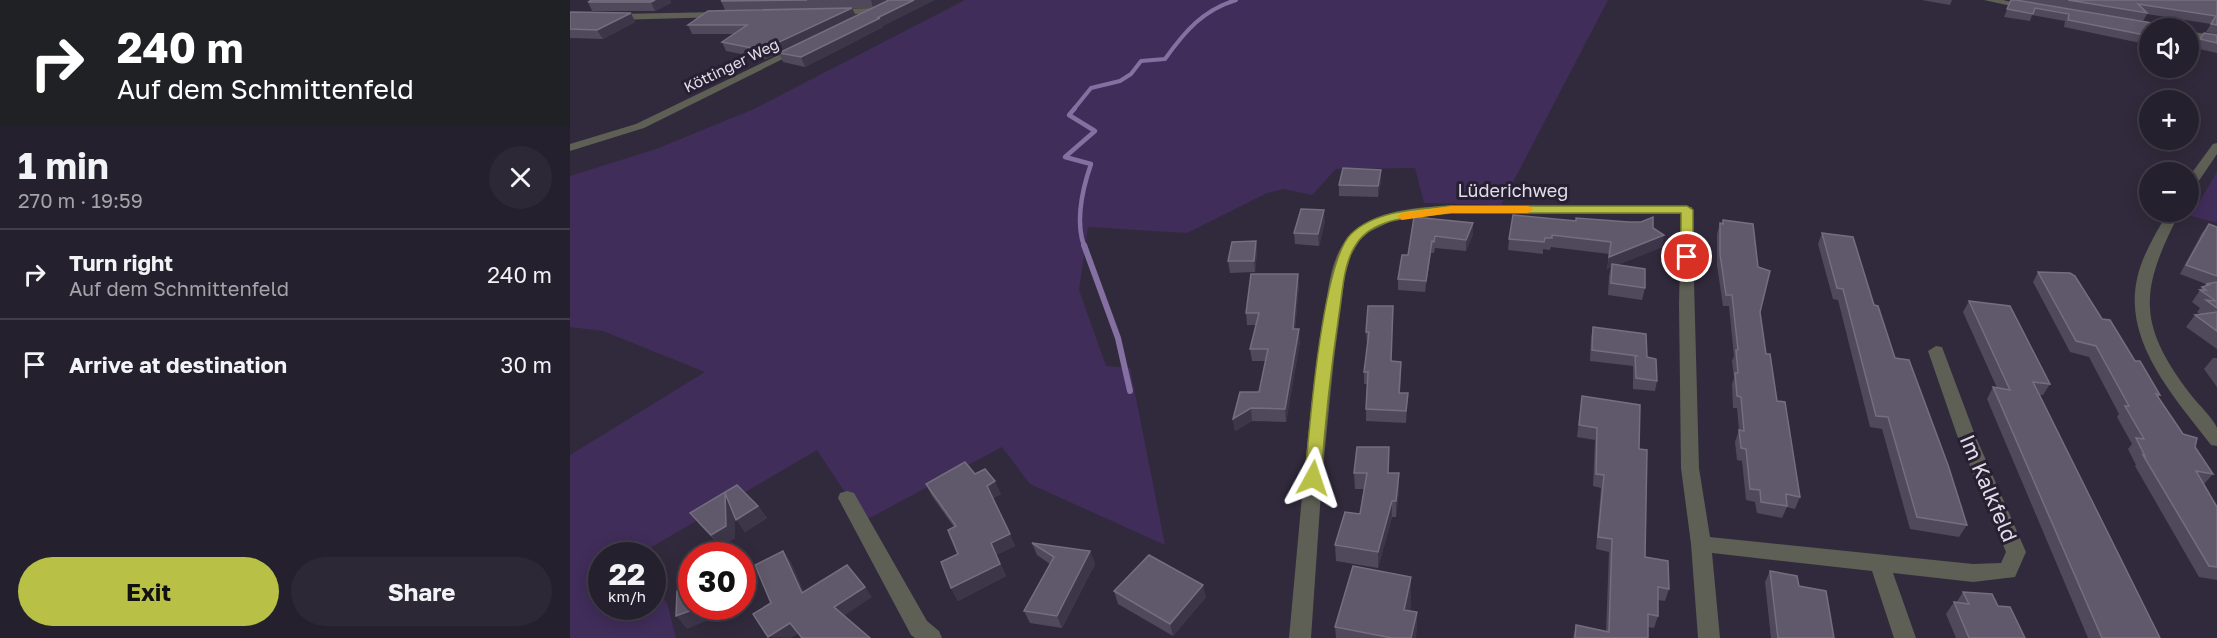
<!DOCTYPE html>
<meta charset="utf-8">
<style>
:root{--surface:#25202d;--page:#2d2835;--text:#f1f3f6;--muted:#a3a3aa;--line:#423e49;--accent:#b9c046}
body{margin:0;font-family:"Golos Text",sans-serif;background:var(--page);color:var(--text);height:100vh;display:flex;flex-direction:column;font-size:22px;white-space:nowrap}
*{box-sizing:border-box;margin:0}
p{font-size:20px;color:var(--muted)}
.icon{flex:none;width:33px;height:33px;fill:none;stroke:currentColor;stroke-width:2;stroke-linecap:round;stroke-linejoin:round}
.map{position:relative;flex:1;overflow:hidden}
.details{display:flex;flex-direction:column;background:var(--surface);width:570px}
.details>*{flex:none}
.top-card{background:#202124;color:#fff;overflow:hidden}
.controls{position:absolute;left:1569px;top:18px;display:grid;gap:12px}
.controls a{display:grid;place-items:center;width:60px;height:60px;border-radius:50%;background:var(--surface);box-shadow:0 3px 15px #0003,0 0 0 2px var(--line);font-size:30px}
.speed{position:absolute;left:18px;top:542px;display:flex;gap:12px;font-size:30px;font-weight:700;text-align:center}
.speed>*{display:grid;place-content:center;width:78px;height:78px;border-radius:50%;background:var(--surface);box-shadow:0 3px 15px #0003,0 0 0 2px var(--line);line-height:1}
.speed small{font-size:15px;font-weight:400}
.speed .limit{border:9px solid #d22;background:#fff;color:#111}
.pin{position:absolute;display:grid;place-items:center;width:51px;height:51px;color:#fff;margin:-26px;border:3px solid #fff;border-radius:50%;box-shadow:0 2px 6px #0007}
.me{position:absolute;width:66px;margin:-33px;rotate:5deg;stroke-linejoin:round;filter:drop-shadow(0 0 4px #0008)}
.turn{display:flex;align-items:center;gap:21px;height:126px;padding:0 18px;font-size:27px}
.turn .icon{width:78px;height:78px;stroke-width:2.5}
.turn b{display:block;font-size:42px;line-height:51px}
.round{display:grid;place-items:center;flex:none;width:63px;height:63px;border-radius:32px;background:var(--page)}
.head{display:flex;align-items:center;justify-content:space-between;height:102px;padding:0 18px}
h1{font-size:36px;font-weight:700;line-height:45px}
.primary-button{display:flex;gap:12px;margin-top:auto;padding:12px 18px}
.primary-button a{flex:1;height:69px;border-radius:36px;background:var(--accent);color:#111;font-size:24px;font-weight:700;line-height:69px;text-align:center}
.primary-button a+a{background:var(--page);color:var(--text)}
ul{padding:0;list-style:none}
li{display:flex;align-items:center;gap:18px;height:90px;padding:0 18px;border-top:2px solid var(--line)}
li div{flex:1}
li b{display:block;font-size:22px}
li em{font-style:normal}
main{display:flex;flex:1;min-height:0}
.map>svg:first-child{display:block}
.green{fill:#402d5a}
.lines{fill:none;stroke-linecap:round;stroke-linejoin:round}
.stream-far2{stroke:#8570a2;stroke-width:4}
.stream-far1{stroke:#8570a2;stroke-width:4.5}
.stream{stroke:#8570a2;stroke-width:6}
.street{fill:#5e5f55;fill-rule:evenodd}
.wall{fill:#50495c;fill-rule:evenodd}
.shaded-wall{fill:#3d3649}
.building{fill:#60596b;stroke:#746e7f;stroke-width:1.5}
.route{fill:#b9c046;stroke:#787d2e;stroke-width:1.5}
.slow{fill:#f59e0b}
.labels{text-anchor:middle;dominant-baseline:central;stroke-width:6;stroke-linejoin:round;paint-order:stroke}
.far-street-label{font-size:15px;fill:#e1dde9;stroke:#272032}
.street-label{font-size:18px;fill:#e1dde9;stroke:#272032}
.near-street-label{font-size:21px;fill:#e1dde9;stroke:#272032}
</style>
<main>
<section class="details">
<div class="top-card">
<div class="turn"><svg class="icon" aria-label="right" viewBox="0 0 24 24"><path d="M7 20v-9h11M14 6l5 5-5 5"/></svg><div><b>240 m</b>Auf dem Schmittenfeld</div></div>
</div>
<div class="head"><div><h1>1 min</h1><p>270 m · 19:59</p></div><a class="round"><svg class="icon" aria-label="close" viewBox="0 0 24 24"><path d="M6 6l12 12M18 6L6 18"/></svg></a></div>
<ul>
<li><svg class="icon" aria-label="right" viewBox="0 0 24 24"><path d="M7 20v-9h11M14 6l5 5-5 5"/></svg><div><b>Turn right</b><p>Auf dem Schmittenfeld</p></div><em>240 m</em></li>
<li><svg class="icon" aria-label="arrive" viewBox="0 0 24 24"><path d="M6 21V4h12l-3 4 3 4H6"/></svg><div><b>Arrive at destination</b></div><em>30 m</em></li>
</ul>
<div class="primary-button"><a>Exit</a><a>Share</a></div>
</section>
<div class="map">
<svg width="1647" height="638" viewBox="0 0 1647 638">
<rect width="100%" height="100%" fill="#312a3c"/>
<g class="green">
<path d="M395 0H1038L931 205 854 203 845 168 766 169 742 195 714 189 697 193 617 233 518 227 509 290 536 366 560 368 595 545 460 484 432 447 294 521 247 450 68 555H32V606H82L83 585 97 603 106 638H0V455L135 372 33 331 0 327V176L86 149 184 109Z"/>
<path d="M1647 172V223L1621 216Z"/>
</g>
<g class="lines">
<path class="stream-far2" d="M504 109 521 88 550 81 561 74 571 61 595 59C615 31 633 10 666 0"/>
<path class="stream-far1" d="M505 108 499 115 525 131 495 157 521 164C512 190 505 220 514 246"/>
<path class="stream" d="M514 245 548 338 560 391"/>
<g class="street">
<path d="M1414 0H1433L1463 7 1459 10Z"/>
<path d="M306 8 309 9V13L264 15 260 12 264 9Z"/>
<path d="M150 12 153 13V17L45 20 41 17 45 14Z"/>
<path d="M1618 31 1647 36V42L1618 37Z"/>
<path d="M225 47 233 49 74 128 0 151V144L66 124Z"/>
<path d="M1647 143V154L1622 191 1618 192V178L1643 144Z"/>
<path d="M881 205 1122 207 1129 468 1140 537 1403 564 1431 563 1436 552 1387 435 1358 351 1366 346 1372 347 1405 435 1456 552 1445 577 1403 582 1323 573 1346 638H1324L1302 571 1142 553 1150 638H1128L1121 544 1111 468 1109 304 1111 214 881 213 822 221 799 232 790 240 781 255 775 276 764 359 752 478 741 638H719C729 534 736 430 753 326 758 296 758 260 779 236 803 209 848 208 881 205Z"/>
<path d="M1598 212H1610C1570 290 1566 323 1621 395 1627 403 1644 419 1647 428 1647 433 1647 441 1647 446L1641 445C1605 398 1553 342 1567 279 1572 255 1586 233 1598 212Z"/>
<path d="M277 491 284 493 357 621 369 631 372 638H345L341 635 268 498 270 493Z"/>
</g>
</g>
<g class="wall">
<path d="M22 0H100L101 3 85 11H22L18 2Z"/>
<path d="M153 0H319L313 26V27L235 67 213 62 209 53 196 59 156 51 152 42 164 34H122L118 25 231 9 155 10 151 1ZM282 8H303L285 16Z"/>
<path d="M1352 0H1382L1380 5Z"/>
<path d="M1441 0 1580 28V45L1494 27 1495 21 1462 15 1460 21 1434 17Z"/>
<path d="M1447 0H1647V34L1636 32 1641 24 1577 14 1573 21Z"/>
<path d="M0 12 61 13 65 22 33 39 0 38Z"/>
<path d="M1647 35V53L1625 48 1630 39Z"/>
<path d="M811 170V181L808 197 769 196V185Z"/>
<path d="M844 217 903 234 896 251 865 248 864 253H861L855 292 828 290V279L838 255Z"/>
<path d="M1153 220 1190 312 1196 354 1207 401 1230 497 1225 509 1217 507 1212 518 1187 513 1185 502 1176 500 1172 461 1167 460 1165 442 1169 430 1167 408H1163L1162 384 1164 378 1162 361 1164 356 1159 306H1153L1147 265V234L1150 223 1152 224Z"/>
<path d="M755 221 749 246 725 244 724 233Z"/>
<path d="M1639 224 1647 227V349L1616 327 1625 315 1630 314 1627 312 1630 308 1622 302 1632 287 1635 286 1636 284 1610 274 1632 233Z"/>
<path d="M1083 228 1092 247 1047 265 1075 288 1072 300 1038 295 1039 276 1041 267 1037 269 1039 254 981 247 980 250 973 249V254L938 250 939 239Z"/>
<path d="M1252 233 1304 305 1325 358 1397 525 1389 537 1340 529 1312 429 1300 427 1268 300 1263 299 1248 244Z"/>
<path d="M686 241 687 253 685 272 660 273 658 261Z"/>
<path d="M1468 272 1532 319 1565 361 1590 395 1588 397 1613 434 1625 447 1643 474 1634 484 1647 507V580L1629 577 1565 466 1566 465 1558 449 1562 444 1547 417 1549 414 1519 357 1500 352 1463 282Z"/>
<path d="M729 285 725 329 730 341 716 422 682 421 665 431 663 419 689 392 696 361H682L680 349 686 325H677L676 313Z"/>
<path d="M1399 301 1480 384 1473 395H1469L1590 638H1518L1417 399 1423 387 1427 388 1393 312Z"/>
<path d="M798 306 821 361 831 374 830 393H838L836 423 796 421V409L797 384H794V372L798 344H797L796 332Z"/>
<path d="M1023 327 1077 357 1087 381 1085 391 1063 389V366L1020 361 1021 337Z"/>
<path d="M1643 358H1647V387L1634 369Z"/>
<path d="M1012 396 1069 449 1075 557 1099 589 1095 601 1088 600V616L1084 628 1078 627V638H1003L1006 625 1036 632 1039 552 1026 549 1031 488 1023 486 1025 440 1007 437Z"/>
<path d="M784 473H829V489L826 517H822L808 568 766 561 765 545 790 514 794 489H785Z"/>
<path d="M405 474 431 494 423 498 445 546 426 555 436 576 388 601 381 588 388 554 384 527 362 496 356 484Z"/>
<path d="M188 506 197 518 175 532 164 515 165 538 151 547 130 525 120 513Z"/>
<path d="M462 543 520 551 525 564 492 628 460 623 454 611 480 564 467 555Z"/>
<path d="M1200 571 1229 586 1264 638H1201L1195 582Z"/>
<path d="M841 577 840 611 847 612 846 638H766L765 627Z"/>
<path d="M544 591 636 597 603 636 548 604Z"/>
<path d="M1393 592 1428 606 1455 638H1386L1376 614 1384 602 1386 603Z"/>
</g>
<g class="shaded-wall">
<path d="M85 0H100L101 3 85 11 81 2Z"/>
<path d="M301 0H319L303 8Z"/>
<path d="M344 0H365L313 26V27L235 67 231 57 307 18Z"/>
<path d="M282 8 286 16 196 59 192 50Z"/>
<path d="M61 13 65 22 33 39 27 30Z"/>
<path d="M811 170V181L808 197V186Z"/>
<path d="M754 210 755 221 749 246 748 234Z"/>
<path d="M903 223V234L896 251V240Z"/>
<path d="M1094 235 1092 247 1037 269 1039 257Z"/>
<path d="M686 241 687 253 685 272 684 261Z"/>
<path d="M862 241 861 253 855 292 856 281Z"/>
<path d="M728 274 729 285 724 341 723 329Z"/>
<path d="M729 329 730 341 716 422 715 409Z"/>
<path d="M681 408 682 421 665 431 663 419Z"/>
<path d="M829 473V489L826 517V501Z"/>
<path d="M425 481 431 494 422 498 417 486Z"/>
<path d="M155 493 164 505 165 538 151 547 141 535Z"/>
<path d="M822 501V517L808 568V552Z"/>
<path d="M188 506 197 518 175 532 166 520Z"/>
<path d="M440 534 445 546 426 555 421 543Z"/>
<path d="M213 551 221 562 239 604 232 593Z"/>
<path d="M520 551 525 564 492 628 487 616Z"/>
<path d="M430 564 436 576 388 601 381 588Z"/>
<path d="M841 577V607L834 638V610Z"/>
<path d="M633 585 636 597 603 636 600 624Z"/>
<path d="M295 587 302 597 271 618 264 607Z"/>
<path d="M133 606H168V608L117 629 106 616Z"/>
<path d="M847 612 846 638H841Z"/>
<path d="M220 623 228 634 221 638 198 637Z"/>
</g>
<g class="building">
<path d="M22 0H85L81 2H18Z"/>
<path d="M153 0H237L151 1Z"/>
<path d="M319 0H344L307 18H310L231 57 209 53Z"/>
<path d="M1441 0H1446L1588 24 1592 28H1580V36L1498 20 1499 14 1465 8 1463 14 1437 9Z"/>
<path d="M1498 0H1647V25L1641 24 1646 16 1568 4 1577 13Z"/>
<path d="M282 8 192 50 152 42 177 25H118L138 11Z"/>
<path d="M0 12 61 13 27 30 0 29Z"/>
<path d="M1634 33 1647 35V43L1630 39Z"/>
<path d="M773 168 811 170 808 186 769 185Z"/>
<path d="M731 209 754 210 748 234 724 233Z"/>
<path d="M943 215 1006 221V218L1059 222H1071L1083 217V228L1094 235 1039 257 1041 242 982 235V238H975L974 242 939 239Z"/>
<path d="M844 217 903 223 896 240 865 236 864 242 862 241 856 281 828 279 832 255H838Z"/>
<path d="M1153 220 1183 224 1188 267 1200 271 1190 312 1196 354H1200L1207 401 1215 402 1230 497 1216 494 1217 506 1191 502 1190 490 1180 489 1176 449 1171 448 1169 430 1174 431 1171 397 1167 396 1165 373H1168L1166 350H1168L1162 295H1156L1150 254V223L1153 224Z"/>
<path d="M1639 224 1647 227V276L1616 265Z"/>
<path d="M1252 233 1283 237 1304 305 1308 306 1325 358 1339 360 1378 465 1397 525 1347 517 1318 417 1306 416 1273 289 1267 288Z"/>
<path d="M686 241 684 261H658L662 242Z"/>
<path d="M1042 264 1075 269V288L1041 283Z"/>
<path d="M1468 272 1500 273 1505 276 1532 319 1540 320 1565 361H1570L1590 395 1586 394 1613 434 1627 438 1625 447 1643 474 1626 471 1647 507V567L1639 566 1573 455 1575 456 1566 438 1574 439 1555 406H1559L1526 346 1506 341Z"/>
<path d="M681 274H728L723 329H729L715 409 681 408 663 419 670 392H689L698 349H680L689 313H676Z"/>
<path d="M1647 282V308L1636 300 1646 301 1630 290H1636L1632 287 1639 285 1636 284Z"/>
<path d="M1399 301 1440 306 1480 384 1463 382 1590 638H1532L1423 387 1440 390Z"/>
<path d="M798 306H823L821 361 831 362 829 393H838L836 411 796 409 798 372H794L799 332H796Z"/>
<path d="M1647 312V331L1625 315Z"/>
<path d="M1023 327 1076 334 1077 357 1086 359 1087 381 1066 378 1065 356H1068L1022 350Z"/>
<path d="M1012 396 1070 405 1069 449 1077 450 1075 557 1098 561 1099 589 1088 587V616L1078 614V638H1005L1006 625 1039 632 1042 539 1028 537 1034 475 1026 474 1027 428 1009 425Z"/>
<path d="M787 447H819L818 473H829L826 501H822L808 552 765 545 775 512 790 514 797 473H784Z"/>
<path d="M395 462 405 474 415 469 425 481 417 486 440 534 421 543 430 564 381 588 371 562 388 554 378 530 386 526 356 484Z"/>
<path d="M167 485 188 506 166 520 155 493 156 526 141 535 120 513Z"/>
<path d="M462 543 520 551 487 616 454 611 484 557Z"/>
<path d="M213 551 232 593 277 565 295 587 264 607 300 638H232L220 623 198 637 183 614 201 603 185 565Z"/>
<path d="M579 555 633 585 600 624 544 591Z"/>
<path d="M783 566 841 577 834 610 847 612 841 638H822L765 627Z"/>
<path d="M1200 571 1227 576 1229 586 1256 591 1264 638H1208Z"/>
<path d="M122 585V606H133L106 616 107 591Z"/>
<path d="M1393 592 1422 594 1428 606 1440 607 1455 638H1399L1384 602 1399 604Z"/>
</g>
<path class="route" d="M881 206H1117L1123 210V257L1117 261 1111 257V213H881C852 216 810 216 790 239 773 259 773 290 769 314 761 368 755 422 751 478L749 482 743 484 737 482 735 478C739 431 752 262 781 234 806 210 849 209 881 206Z"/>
<path class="slow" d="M881 206H958L964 209 958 213H881L832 220 827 216 832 213Z"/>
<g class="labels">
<g class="far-street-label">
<text transform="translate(161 65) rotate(-26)">Köttinger Weg</text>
</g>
<g class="street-label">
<text x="943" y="190">Lüderichweg</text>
</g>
<g class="near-street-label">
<text transform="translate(1419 488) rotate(67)">Im Kalkfeld</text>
</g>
</g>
</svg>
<div class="controls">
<a><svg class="icon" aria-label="sound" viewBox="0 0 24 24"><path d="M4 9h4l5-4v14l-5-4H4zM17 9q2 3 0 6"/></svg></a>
<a>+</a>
<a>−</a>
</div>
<div class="speed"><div>22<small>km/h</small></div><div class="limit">30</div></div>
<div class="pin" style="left:1117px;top:257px;background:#d93025"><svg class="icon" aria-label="arrive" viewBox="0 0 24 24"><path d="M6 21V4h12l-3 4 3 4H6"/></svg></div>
<svg class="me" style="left:743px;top:478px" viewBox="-20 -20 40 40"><path d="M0-17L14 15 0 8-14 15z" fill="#b9c046" stroke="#fff" stroke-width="4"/></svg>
</div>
</main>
